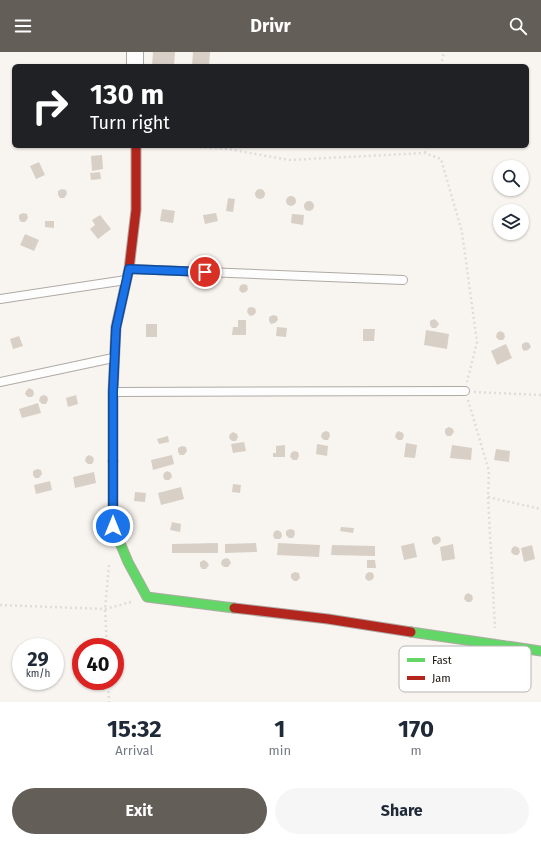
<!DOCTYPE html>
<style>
:root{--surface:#fff;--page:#f6f6f7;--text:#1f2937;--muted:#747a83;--accent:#645e58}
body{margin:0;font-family:"Fira Sans",sans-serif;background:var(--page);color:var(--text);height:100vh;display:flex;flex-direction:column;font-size:15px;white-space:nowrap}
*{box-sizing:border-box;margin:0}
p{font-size:13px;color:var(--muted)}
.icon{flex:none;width:22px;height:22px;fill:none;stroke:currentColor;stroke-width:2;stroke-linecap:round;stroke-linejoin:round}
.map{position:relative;height:650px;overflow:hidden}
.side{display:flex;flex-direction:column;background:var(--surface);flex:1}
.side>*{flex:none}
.top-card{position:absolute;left:12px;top:12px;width:517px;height:84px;border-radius:6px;box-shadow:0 1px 3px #0004;background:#202124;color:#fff;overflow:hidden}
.tools{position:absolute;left:493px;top:108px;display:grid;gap:8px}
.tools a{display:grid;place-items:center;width:36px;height:36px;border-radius:50%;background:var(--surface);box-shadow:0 1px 3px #0004;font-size:20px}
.speed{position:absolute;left:12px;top:586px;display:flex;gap:8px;font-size:20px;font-weight:700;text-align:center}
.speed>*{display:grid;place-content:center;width:52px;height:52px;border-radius:50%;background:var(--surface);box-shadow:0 1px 3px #0004;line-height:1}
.speed small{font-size:10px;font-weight:400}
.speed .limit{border:6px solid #d22;background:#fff;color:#111}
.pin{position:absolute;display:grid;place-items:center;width:34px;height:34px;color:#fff;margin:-17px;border:2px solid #fff;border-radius:50%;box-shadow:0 1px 4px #0007}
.me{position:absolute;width:44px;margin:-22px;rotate:0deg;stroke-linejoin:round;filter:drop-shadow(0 0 3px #0008)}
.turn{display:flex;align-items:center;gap:14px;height:84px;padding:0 12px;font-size:18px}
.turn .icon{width:52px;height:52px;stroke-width:2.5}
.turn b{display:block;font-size:28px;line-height:34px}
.eta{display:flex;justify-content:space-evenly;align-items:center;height:68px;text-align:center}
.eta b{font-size:24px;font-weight:700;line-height:28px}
.cta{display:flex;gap:8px;margin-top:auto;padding:8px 12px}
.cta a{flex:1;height:46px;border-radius:24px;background:var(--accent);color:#fff;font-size:16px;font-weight:700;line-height:46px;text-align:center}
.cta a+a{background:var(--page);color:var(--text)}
header{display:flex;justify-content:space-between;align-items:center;height:52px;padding:0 12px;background:var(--accent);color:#fff;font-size:18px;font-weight:700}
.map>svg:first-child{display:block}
.building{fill:#d8d0c7}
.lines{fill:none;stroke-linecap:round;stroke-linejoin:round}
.lane-casing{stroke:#afaaa4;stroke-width:10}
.street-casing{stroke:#afaaa4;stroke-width:18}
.fast-casing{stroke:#afaaa4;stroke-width:11}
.jam-casing{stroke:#afaaa4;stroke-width:11}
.path{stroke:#dfdddb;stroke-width:2.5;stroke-dasharray:2 3;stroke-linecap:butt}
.lane{stroke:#fefdfd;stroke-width:8}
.street{stroke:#fefdfd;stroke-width:16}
.fast{stroke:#63d668;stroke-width:9}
.jam{stroke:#b3261e;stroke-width:9}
.route-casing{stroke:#114b97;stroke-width:10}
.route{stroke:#1a73e8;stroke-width:7}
.key{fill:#fff;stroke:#b8b6b4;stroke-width:1}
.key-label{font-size:11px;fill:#140d06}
</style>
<header><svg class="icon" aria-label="menu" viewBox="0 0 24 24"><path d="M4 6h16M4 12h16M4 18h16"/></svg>Drivr<svg class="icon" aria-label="search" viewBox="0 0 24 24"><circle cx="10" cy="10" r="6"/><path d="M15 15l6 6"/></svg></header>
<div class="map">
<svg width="541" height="650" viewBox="0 0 541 650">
<rect width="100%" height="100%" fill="#f8f4ef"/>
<g class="building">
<path d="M153 0H175L174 14H152Z"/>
<path d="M193 0H210L209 14H192Z"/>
<path d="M102 103 103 117 92 119 91 104Z"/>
<path d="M39 110 45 123 36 127 30 114Z"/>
<path d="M100 120 101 127 91 128 90 121Z"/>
<path d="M62 137 66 138 67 142 64 146H60L58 143V139Z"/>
<circle cx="260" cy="142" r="5"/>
<circle cx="291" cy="149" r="5"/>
<path d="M228 146 235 147 233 160 226 159Z"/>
<circle cx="309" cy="154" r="5"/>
<path d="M162 157 175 159 173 171 160 169Z"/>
<path d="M23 161 27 162 28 166 25 170H21L19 167V163Z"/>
<path d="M216 161 218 169 205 172 203 163Z"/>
<path d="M292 162 304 163 303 173 291 171Z"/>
<path d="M100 163 111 177 98 187 90 177 95 173 92 168Z"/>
<path d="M45 169H54V176L45 175Z"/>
<path d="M25 182 39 188 34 199 20 193Z"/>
<path d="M243 232 247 233 248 237 246 240 242 241 239 238 240 234Z"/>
<path d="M251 255 255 256 256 260 254 263 250 264 247 260 248 256Z"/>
<path d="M273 263 277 264 278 268 275 271 271 272 269 269V265Z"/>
<path d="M434 267 437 269 439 272 436 276H432L430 273V269Z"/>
<path d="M238 268H246V283H232L233 275H238Z"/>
<rect x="146" y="272" width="11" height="13"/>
<path d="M277 275 287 276 286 285 276 284Z"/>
<path d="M363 277H375L374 289H363Z"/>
<path d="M426 278 449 282 447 297 424 293Z"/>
<path d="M500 279 504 281 505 285 503 288H499L496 285 497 281Z"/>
<path d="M19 284 23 294 13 297 10 287Z"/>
<path d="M526 290 529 291 531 295 528 298 524 299 522 296V292Z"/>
<path d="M506 292 512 306 497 313 491 299Z"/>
<path d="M29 336 33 338 34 342 32 345H28L25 342 26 339Z"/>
<path d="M43 343 47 344 48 348 46 352H42L39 349 40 345Z"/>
<path d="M76 343 78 352 68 355 66 346Z"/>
<path d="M38 351 41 361 22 366 19 357Z"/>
<path d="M449 375 453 377 454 380 451 384H447L445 381V377Z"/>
<path d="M326 379 329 380 330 384 328 388H324L321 385 322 381Z"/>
<path d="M399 379 403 381 404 384 402 388H398L395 385 396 381Z"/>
<path d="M233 380 237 382 238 385 236 389H232L229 386 230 382Z"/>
<path d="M168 384 169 390 159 392 157 387Z"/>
<path d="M244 390 246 399 233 401 231 392Z"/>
<path d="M406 391 417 393 415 406 404 405Z"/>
<path d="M317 392 328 394 327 404 316 402Z"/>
<path d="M285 393V405H273V401H276V394Z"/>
<path d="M452 393 472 396 471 408 450 406Z"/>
<path d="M182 394 186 395 187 399 184 403H180L178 400V396Z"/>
<path d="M496 397 510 399 509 410 494 408Z"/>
<path d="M294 399 298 400 299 404 297 408H293L290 405 291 401Z"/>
<path d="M89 403 93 405 94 408 92 412H88L85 409 86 405Z"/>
<path d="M172 403 174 412 153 418 151 408Z"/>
<path d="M37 417 41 418 42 422 39 426H35L33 423V419Z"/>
<path d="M167 419 171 421 172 425 169 428H165L163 425 164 421Z"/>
<path d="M94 420 96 431 75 436 73 425Z"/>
<path d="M50 429 52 438 36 442 34 433Z"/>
<path d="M233 432 241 433 240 441 232 440Z"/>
<path d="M181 435 184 447 161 453 158 441Z"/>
<path d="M135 440 146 441 145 450 134 449Z"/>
<path d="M172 470 181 472 180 480 170 478Z"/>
<path d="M341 475 354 476 353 481 340 479Z"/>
<path d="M290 477 294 478 295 482 293 486H289L286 483V479Z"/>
<path d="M277 478 281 480 282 484 280 487H275L273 484 274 480Z"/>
<path d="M436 484 440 485 441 489 438 492 434 493 432 490V486Z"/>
<path d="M218 491V501H172V492Z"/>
<path d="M256 491 257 500 225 501V492Z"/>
<path d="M278 491 320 493 319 505 277 503Z"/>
<path d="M414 491 417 505 404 508 401 494Z"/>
<path d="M453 492 455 507 442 509 440 495Z"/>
<path d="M332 493 375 494V504L331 503Z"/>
<path d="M532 493 535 507 524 510 521 496Z"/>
<path d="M515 494 519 496 520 500 518 503H514L511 500 512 496Z"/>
<path d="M226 506 229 507 231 511 228 515H224L221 512 222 508Z"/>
<path d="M204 508 207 510 209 513 206 517H202L200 514V510Z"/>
<path d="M367 508H375L376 516H367Z"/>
<path d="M295 520 299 521 300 526 297 529H294L291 526V522Z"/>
<path d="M369 520 373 521 374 525 372 528 368 529 365 526 366 522Z"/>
<path d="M468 541 472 543 473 547 471 550H467L464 547 465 543Z"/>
</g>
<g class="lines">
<defs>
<g id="lane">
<path d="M130 217 403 228"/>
<path d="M0 247 126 228"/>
<path d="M0 330 113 306"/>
<path d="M114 340 465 339"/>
</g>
<path id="street" d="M135 0V14"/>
<g id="fast">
<path d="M113 409V474L128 510 147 545 234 556"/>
<path d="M411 580 541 599"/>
</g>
<g id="jam">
<path d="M113 409V340L116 275 129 217 136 158V94"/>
<path d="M234 556 328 567 411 580"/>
</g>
</defs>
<use href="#lane" class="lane-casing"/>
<use href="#street" class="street-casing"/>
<use href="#fast" class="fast-casing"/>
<use href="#jam" class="jam-casing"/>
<g class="path">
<path d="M441 14 444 0"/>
<path d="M185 94 228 97 289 108 425 101 441 107 462 180 477 290 467 330"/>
<path d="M425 101 427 94"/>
<path d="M474 340 541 343"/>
<path d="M468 348 489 419 488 445 495 576"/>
<path d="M488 445 541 457"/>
<path d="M0 553 105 557 131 550"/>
<path d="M107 595 105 557 109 513"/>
<path d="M108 629 109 650"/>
</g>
<use href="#lane" class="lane"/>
<use href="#street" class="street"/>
<use href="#fast" class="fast"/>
<use href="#jam" class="jam"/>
</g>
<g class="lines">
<defs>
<path id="route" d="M113 474V340L116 276 129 217 205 220"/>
</defs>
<use href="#route" class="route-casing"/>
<use href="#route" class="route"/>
</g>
<rect x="399" y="594" width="132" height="46" rx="6" class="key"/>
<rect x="407" y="606" width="18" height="4" fill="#63d668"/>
<rect x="407" y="624" width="18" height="4" fill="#b3261e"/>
<g class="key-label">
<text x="432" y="612">Fast</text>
<text x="432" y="630">Jam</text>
</g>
</svg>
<div class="tools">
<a><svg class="icon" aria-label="search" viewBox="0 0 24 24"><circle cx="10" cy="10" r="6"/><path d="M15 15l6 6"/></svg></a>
<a><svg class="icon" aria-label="layers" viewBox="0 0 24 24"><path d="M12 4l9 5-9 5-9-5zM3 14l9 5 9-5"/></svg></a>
</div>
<div class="speed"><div>29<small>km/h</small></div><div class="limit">40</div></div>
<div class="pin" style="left:205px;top:220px;background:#d93025"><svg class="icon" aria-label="arrive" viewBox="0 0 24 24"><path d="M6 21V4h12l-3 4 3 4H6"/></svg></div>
<svg class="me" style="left:113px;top:474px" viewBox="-20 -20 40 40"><circle r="17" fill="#1a73e8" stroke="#fff" stroke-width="3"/><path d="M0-11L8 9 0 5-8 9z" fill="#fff"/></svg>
<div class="top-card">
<div class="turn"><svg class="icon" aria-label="right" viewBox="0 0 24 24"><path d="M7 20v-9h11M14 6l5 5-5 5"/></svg><div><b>130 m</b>Turn right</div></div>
</div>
</div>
<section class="side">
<div class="eta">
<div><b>15:32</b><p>Arrival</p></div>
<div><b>1</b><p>min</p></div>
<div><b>170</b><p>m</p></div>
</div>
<div class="cta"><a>Exit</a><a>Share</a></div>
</section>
